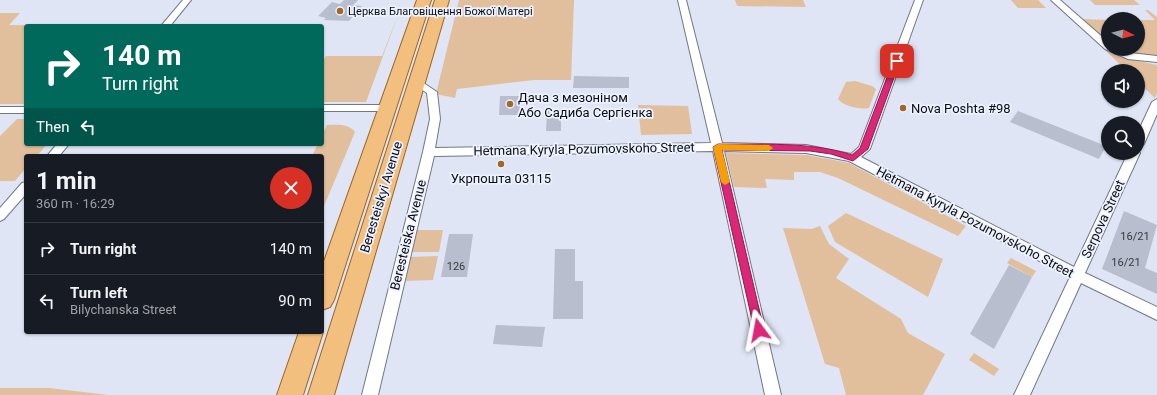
<!DOCTYPE html>
<meta charset="utf-8">
<style>
:root{--surface:#171b24;--page:#242831;--text:#f1f3f6;--muted:#9ea1a6;--line:#363941}
body{margin:0;font-family:Roboto,sans-serif;background:var(--page);color:var(--text);height:100vh;display:flex;flex-direction:column;font-size:15px;white-space:nowrap}
*{box-sizing:border-box;margin:0}
p{font-size:13px;color:var(--muted)}
.icon{flex:none;width:22px;height:22px;fill:none;stroke:currentColor;stroke-width:2;stroke-linecap:round;stroke-linejoin:round}
.map{position:relative;flex:1;overflow:hidden}
.details{position:absolute;left:24px;top:154px;width:300px;height:180px;display:flex;flex-direction:column;background:var(--surface);border-radius:4px;box-shadow:0 1px 3px #0004}
.details>*{flex:none}
.hud{position:absolute;left:24px;top:24px;width:300px;height:122px;border-radius:4px;box-shadow:0 1px 3px #0004;background:#00695c;color:#fff;overflow:hidden}
.needle{width:26px;rotate:96deg}
.buttons{position:absolute;left:1101px;top:12px;display:grid;gap:8px}
.buttons a{display:grid;place-items:center;width:44px;height:44px;border-radius:50%;background:var(--surface);box-shadow:0 1px 3px #0004;font-size:20px}
.pin{position:absolute;display:grid;place-items:center;width:34px;height:34px;color:#fff;margin:-17px;border-radius:8px;box-shadow:0 2px 6px #0006}
.me{position:absolute;width:44px;margin:-22px;rotate:347deg;stroke-linejoin:round;filter:drop-shadow(0 0 3px #0008)}
.turn{display:flex;align-items:center;gap:14px;height:84px;padding:0 12px;font-size:18px}
.turn .icon{width:52px;height:52px;stroke-width:2.5}
.turn b{display:block;font-size:28px;line-height:34px}
.then{display:flex;align-items:center;height:38px;padding:0 12px;background:#0003;gap:8px;font-size:15px}
.round{display:grid;place-items:center;flex:none;width:42px;height:42px;border-radius:21px;background:var(--page)}
.overview{display:flex;align-items:center;justify-content:space-between;height:68px;padding:0 12px}
h1{font-size:24px;font-weight:700;line-height:30px}
ul{padding:0;list-style:none}
li{display:flex;align-items:center;gap:12px;height:52px;padding:0 12px;border-top:1px solid var(--line)}
li div{flex:1}
li b{display:block;font-size:15px}
li em{font-style:normal}
.map>svg:first-child{display:block}
.green{fill:#e1be9c}
.building{fill:#b8becd}
.lines{fill:none;stroke-linecap:round;stroke-linejoin:round}
.minor-casing{stroke:#727785;stroke-width:2}
.primary-casing{stroke:#9b6522;stroke-width:2}
.minor{fill:#fff;fill-rule:evenodd}
.primary{fill:#f2bf7f;fill-rule:evenodd}
.route{fill:#db2777;stroke:#8e194d}
.slow{fill:#f59e0b}
.poi-dot{fill:#a16826;stroke:#edf2ff;stroke-width:1.5}
.labels{text-anchor:middle;dominant-baseline:central;stroke-width:3.5;stroke-linejoin:round;paint-order:stroke}
.far-poi-label{font-size:11px;fill:#0b0d12;stroke:#edf2ff;text-anchor:start}
.number-label{font-size:11px;fill:#363941}
.poi-label{font-size:13px;fill:#0b0d12;stroke:#edf2ff;text-anchor:start}
.street-label{font-size:13px;fill:#0b0d12;stroke:#edf2ff}
</style>
<div class="map">
<svg width="1157" height="395" viewBox="0 0 1157 395">
<rect width="100%" height="100%" fill="#dfe5f5"/>
<g class="green">
<path d="M459 0H574L571 80H534L457 89 455 98 436 94Z"/>
<path d="M735 0H803L806 7 737 6Z"/>
<path d="M1011 0H1038L1046 8H1018Z"/>
<path d="M1090 0H1134L1140 5H1095Z"/>
<path d="M400 10 366 102H322V63L326 56H382Z"/>
<path d="M1145 10H1148L1157 17V57L1133 55 1117 49H1138V20H1155Z"/>
<path d="M0 13H20L9 25 118 26H26V104H0Z"/>
<path d="M1081 19 1108 20V46Z"/>
<path d="M1103 48 1120 57 1157 65V93L1155 98 1138 82V71H1127Z"/>
<path d="M855 81 872 86 876 89 869 108C860 110 843 106 838 99L846 82Z"/>
<path d="M638 105 688 106 692 134 641 135Z"/>
<path d="M17 119H26V144H47L37 156H26V168L15 181H0V136Z"/>
<path d="M327 125C337 125 348 123 355 132L322 211V156H312L318 144H322V135Z"/>
<path d="M726 153 807 155 849 163 966 226 958 236 838 178 820 172H794V180L765 179 767 188 734 187Z"/>
<path d="M846 213 943 259 928 297 835 242 828 226Z"/>
<path d="M820 226 829 244 849 259 836 278 901 319 908 333 945 354 923 395H846L839 368 825 364 783 228 811 229Z"/>
<path d="M416 230H443L439 252H411Z"/>
<path d="M438 256 433 280 403 281 409 257Z"/>
<path d="M1011 258 1036 271 1032 277 1007 263Z"/>
<path d="M974 353 999 369 994 376 969 360Z"/>
<path d="M0 388H49L108 395H0Z"/>
</g>
<g class="building">
<path d="M344 0H358L353 5 362 6 349 21 324 20 326 18 318 16 332 2 340 4Z"/>
<path d="M574 76 629 77V88H573Z"/>
<path d="M500 96H520V115H499Z"/>
<path d="M561 109V131H546L547 110Z"/>
<path d="M1018 111 1106 146 1099 159 1010 122Z"/>
<path d="M1124 211 1157 225 1145 268 1157 273V294L1102 269Z"/>
<path d="M449 234H473L467 277H441Z"/>
<path d="M555 249H575V281H583V319H553Z"/>
<path d="M1009 265 1032 277 994 349 970 334Z"/>
<path d="M496 325 545 327 542 347 493 344Z"/>
</g>
<g class="lines">
<defs>
<g id="minor">
<path d="M183 0H191L170 26H161Z"/>
<path d="M678 0H686L722 143 806 145 851 154 859 147 915 0H923L870 149 861 157 1074 267 1128 153H1138V150L1140 153 1085 273 1157 307V320L1081 283 1030 395H1014L1070 277 849 161 806 153 724 151 781 395H765L713 151 434 156 378 395H362L423 152 430 119 427 93 413 84 411 82 413 80H419L437 92 440 119 435 148 711 143Z"/>
<path d="M1051 0H1060L1108 42V49H1120L1130 53 1157 56V62L1128 59 1105 49Z"/>
<path d="M1157 99V114L1144 144 1138 148V132L1152 102Z"/>
<path d="M322 105H386L391 108 386 111H322Z"/>
<rect x="0" y="107" width="26" height="6"/>
<path d="M57 144H69L59 156H47Z"/>
<path d="M26 182V194L4 219 0 221V208L22 183Z"/>
</g>
<g id="primary">
<path d="M417 0H431L334 300 330 307 322 310V267Z"/>
<path d="M435 0H449L334 395H308Z"/>
<path d="M322 330 323 332 303 395H277L299 332H322Z"/>
</g>
</defs>
<use href="#minor" class="minor-casing"/>
<use href="#primary" class="primary-casing"/>
<use href="#minor" class="minor"/>
<use href="#primary" class="primary"/>
</g>
<path class="route" d="M894 59 900 61 868 149 853 161 831 154 810 151 722 150 764 330 763 333H755L713 147 718 144C762 145 809 141 852 155L860 148Z"/>
<path class="slow" d="M718 144 769 145 773 148 769 151 722 150 730 182 725 185 721 182 713 147Z"/>
<g class="poi-dot">
<circle cx="340" cy="11" r="4"/>
<circle cx="510" cy="104" r="4"/>
<circle cx="903" cy="108" r="4"/>
<circle cx="501" cy="164" r="4"/>
</g>
<g class="labels">
<g class="far-poi-label">
<text x="348" y="11">Церква Благовіщення Божої Матері</text>
</g>
<g class="number-label">
<text x="1135" y="236">16/21</text>
<text x="1126" y="262">16/21</text>
<text x="456" y="266">126</text>
</g>
<g class="poi-label">
<text x="518" y="97">Дача з мезоніном<tspan x="518" dy="15">Або Садиба Сергієнка</tspan></text>
<text x="911" y="108">Nova Poshta #98</text>
<text x="501" y="178" text-anchor="middle">Укрпошта 03115</text>
</g>
<g class="street-label">
<text transform="translate(584 149) rotate(-1)">Hetmana Kyryla Pozumovskoho Street</text>
<text transform="translate(381 197) rotate(-73)">Beresteiskyi Avenue</text>
<text transform="translate(1103 219) rotate(-65)">Serpova Street</text>
<text transform="translate(975 222) rotate(28)">Hetmana Kyryla Pozumovskoho Street</text>
<text transform="translate(408 235) rotate(-76)">Beresteiska Avenue</text>
</g>
</g>
</svg>
<div class="buttons">
<a><svg class="needle" viewBox="-14 -14 28 28"><path d="M0-13l5 13h-10z" fill="#e53935"/><path d="M0 13l5-13h-10z" fill="#9ea1a6"/></svg></a>
<a><svg class="icon" aria-label="sound" viewBox="0 0 24 24"><path d="M4 9h4l5-4v14l-5-4H4zM17 9q2 3 0 6"/></svg></a>
<a><svg class="icon" aria-label="search" viewBox="0 0 24 24"><circle cx="10" cy="10" r="6"/><path d="M15 15l6 6"/></svg></a>
</div>
<div class="pin" style="left:897px;top:61px;background:#d93025"><svg class="icon" aria-label="arrive" viewBox="0 0 24 24"><path d="M6 21V4h12l-3 4 3 4H6"/></svg></div>
<svg class="me" style="left:759px;top:330px" viewBox="-20 -20 40 40"><path d="M0-17L14 15 0 8-14 15z" fill="#db2777" stroke="#fff" stroke-width="4"/></svg>
<div class="hud">
<div class="turn"><svg class="icon" aria-label="right" viewBox="0 0 24 24"><path d="M7 20v-9h11M14 6l5 5-5 5"/></svg><div><b>140 m</b>Turn right</div></div>
<div class="then">Then<svg class="icon" aria-label="left" viewBox="0 0 24 24"><path d="M17 20v-9H6M10 6l-5 5 5 5"/></svg></div>
</div>
<section class="details">
<div class="overview"><div><h1>1 min</h1><p>360 m · 16:29</p></div><a class="round" style="background:#d93025;color:#fff"><svg class="icon" aria-label="close" viewBox="0 0 24 24"><path d="M6 6l12 12M18 6L6 18"/></svg></a></div>
<ul>
<li><svg class="icon" aria-label="right" viewBox="0 0 24 24"><path d="M7 20v-9h11M14 6l5 5-5 5"/></svg><div><b>Turn right</b></div><em>140 m</em></li>
<li><svg class="icon" aria-label="left" viewBox="0 0 24 24"><path d="M17 20v-9H6M10 6l-5 5 5 5"/></svg><div><b>Turn left</b><p>Bilychanska Street</p></div><em>90 m</em></li>
</ul>
</section>
</div>
